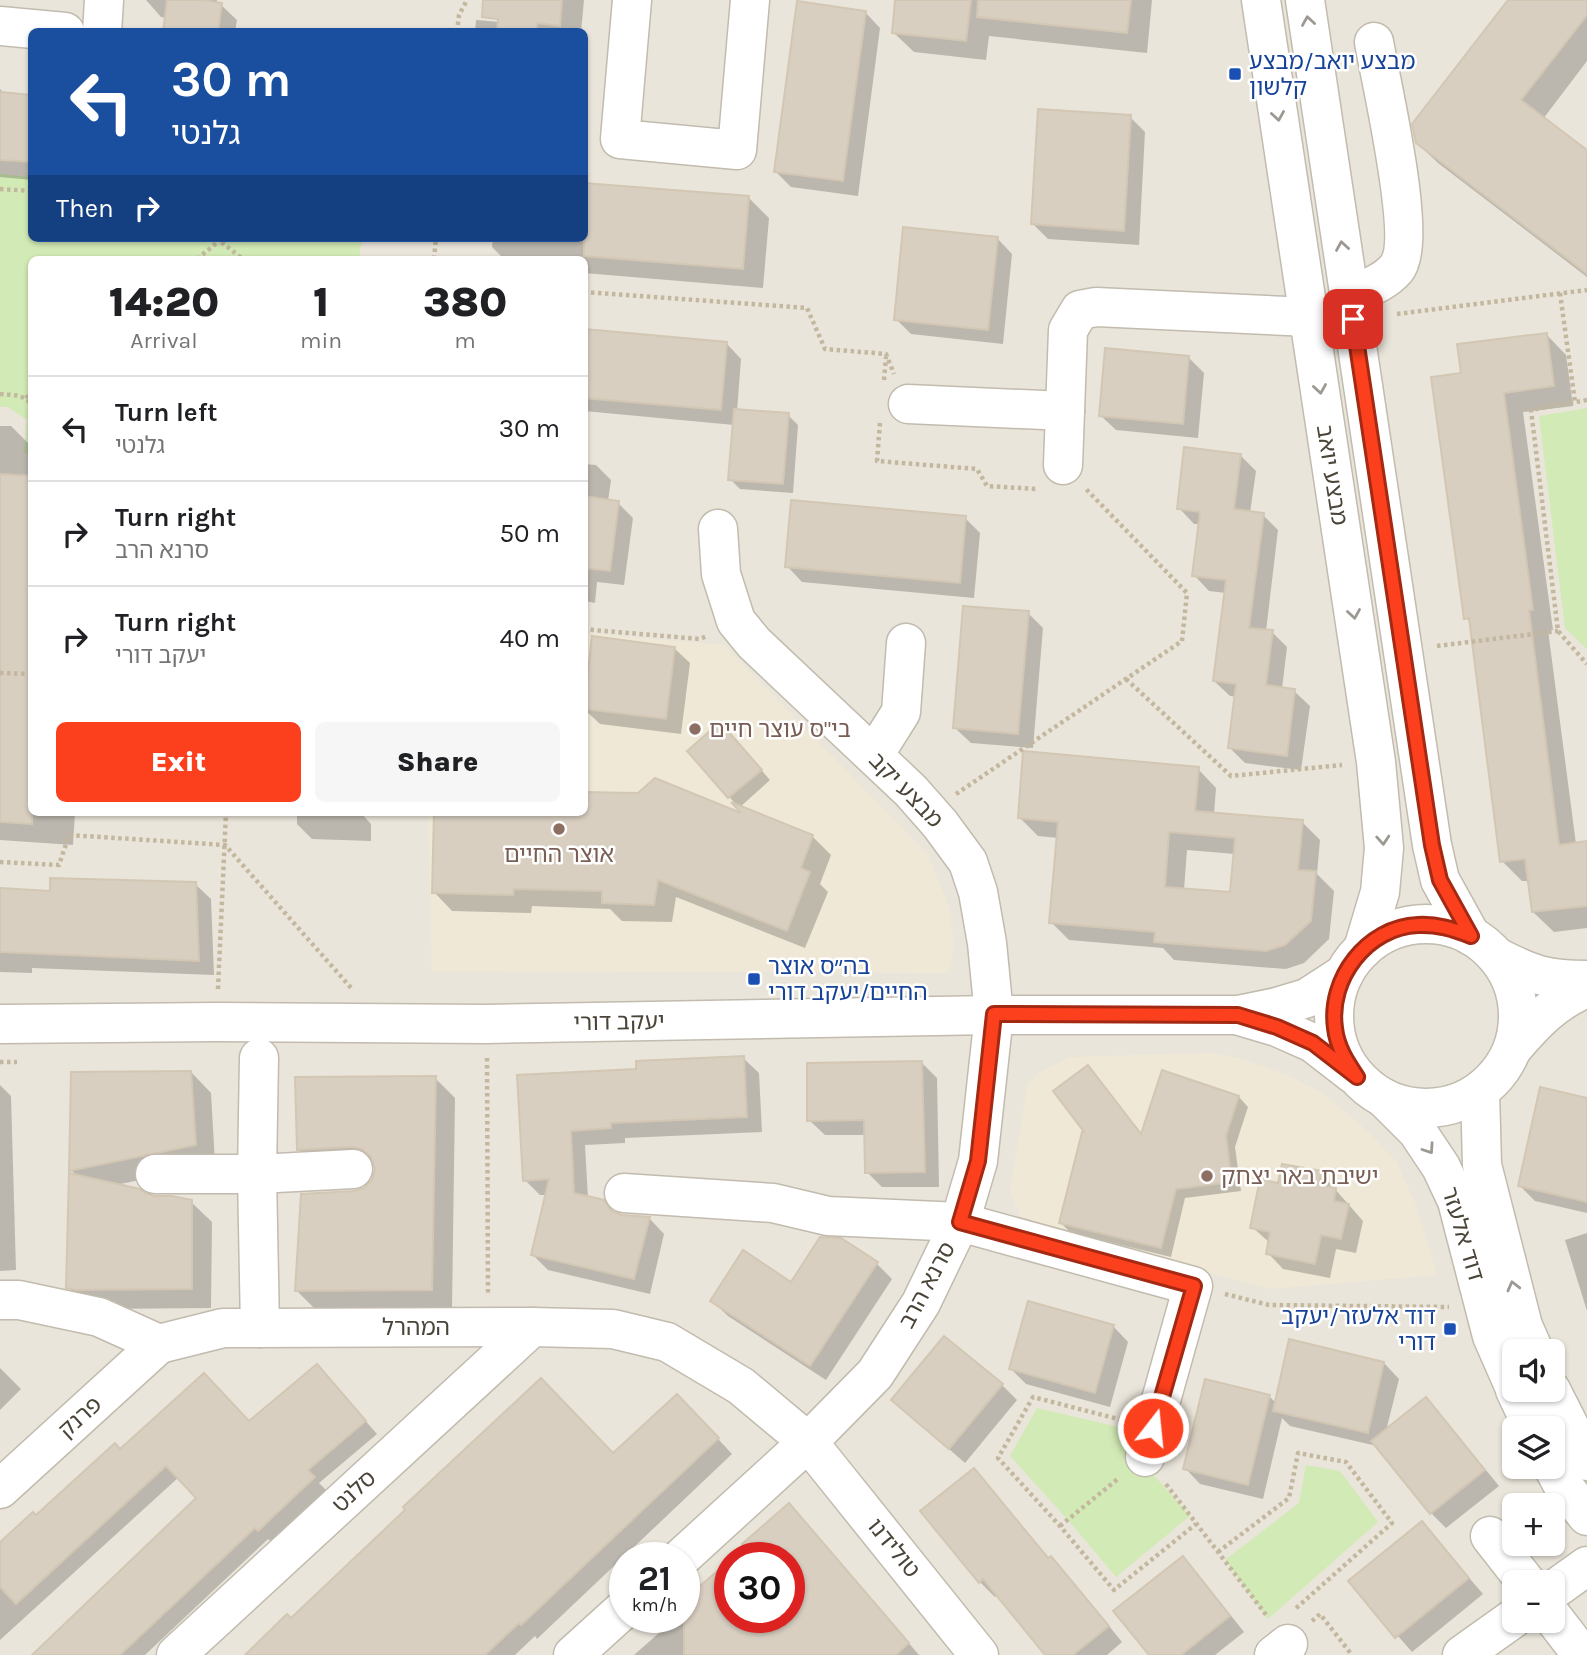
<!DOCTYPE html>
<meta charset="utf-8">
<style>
:root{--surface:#fff;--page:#f6f6f6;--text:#202124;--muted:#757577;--line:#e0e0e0;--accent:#fc3f1d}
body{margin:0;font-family:Karla,"Noto Sans Hebrew",sans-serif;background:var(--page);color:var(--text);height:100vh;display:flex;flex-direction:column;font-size:26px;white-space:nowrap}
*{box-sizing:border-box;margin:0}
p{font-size:23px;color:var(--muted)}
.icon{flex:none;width:38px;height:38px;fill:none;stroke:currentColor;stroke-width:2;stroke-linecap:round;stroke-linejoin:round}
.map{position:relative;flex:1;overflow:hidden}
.details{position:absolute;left:28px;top:256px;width:560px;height:560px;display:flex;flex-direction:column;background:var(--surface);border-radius:10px;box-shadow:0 2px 5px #0004}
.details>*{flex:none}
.guide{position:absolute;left:28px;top:28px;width:560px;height:214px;border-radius:10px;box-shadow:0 2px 5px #0004;background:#1a4fa0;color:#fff;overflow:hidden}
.fabs{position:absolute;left:1502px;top:1339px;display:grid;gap:14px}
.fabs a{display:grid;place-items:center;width:63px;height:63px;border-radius:10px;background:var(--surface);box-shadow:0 2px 5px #0004;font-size:35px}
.speed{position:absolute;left:609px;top:1542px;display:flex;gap:14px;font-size:35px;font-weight:700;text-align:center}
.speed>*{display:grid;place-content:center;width:91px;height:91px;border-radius:50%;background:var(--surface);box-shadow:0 2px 5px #0004;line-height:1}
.speed small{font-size:18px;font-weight:400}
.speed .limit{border:10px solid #d22;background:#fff;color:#111}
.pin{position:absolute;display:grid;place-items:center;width:60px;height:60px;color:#fff;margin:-30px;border-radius:14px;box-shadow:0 4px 10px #0006}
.me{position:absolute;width:77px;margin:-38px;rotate:16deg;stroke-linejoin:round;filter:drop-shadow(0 0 5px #0008)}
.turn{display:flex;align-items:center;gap:24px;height:147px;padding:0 28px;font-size:32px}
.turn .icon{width:91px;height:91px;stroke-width:2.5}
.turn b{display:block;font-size:49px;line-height:60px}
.then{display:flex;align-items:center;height:66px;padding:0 28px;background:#0003;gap:14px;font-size:26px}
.eta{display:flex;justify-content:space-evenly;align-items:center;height:119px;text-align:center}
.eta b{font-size:42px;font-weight:800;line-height:49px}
.button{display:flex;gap:14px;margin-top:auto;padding:14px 28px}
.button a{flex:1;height:80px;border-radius:10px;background:var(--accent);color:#fff;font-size:28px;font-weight:800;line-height:80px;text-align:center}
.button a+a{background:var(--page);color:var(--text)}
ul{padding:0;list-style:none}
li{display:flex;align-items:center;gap:21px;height:105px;padding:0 28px;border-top:2px solid var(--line)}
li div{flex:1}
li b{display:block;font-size:26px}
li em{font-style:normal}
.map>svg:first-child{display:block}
.residential{fill:#eae5da;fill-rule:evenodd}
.education{fill:#efe8d6}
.green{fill:#d2eab5}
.shadow{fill:#0003;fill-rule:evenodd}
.building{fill:#d8cfc1;stroke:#d3c7b4;stroke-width:2;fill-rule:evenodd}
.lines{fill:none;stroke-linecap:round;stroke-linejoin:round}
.minor-casing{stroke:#c2bbae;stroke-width:41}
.path{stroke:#c4b79f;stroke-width:4.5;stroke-dasharray:3.5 3.5;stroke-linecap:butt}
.minor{stroke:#fff;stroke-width:38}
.oneway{stroke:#9c9892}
.route-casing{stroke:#a42913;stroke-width:18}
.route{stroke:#fc3f1d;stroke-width:12}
.transit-dot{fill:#1a4fb4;stroke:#fff;stroke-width:2.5}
.education-dot{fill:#8d6e63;stroke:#fff;stroke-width:2.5}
.labels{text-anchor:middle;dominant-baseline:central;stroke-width:5;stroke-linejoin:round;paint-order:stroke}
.transit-label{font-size:23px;fill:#164399;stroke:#fff;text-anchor:start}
.street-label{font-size:23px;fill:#4b4439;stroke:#fff}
.education-label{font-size:23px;fill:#785e54;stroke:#fff;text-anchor:start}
</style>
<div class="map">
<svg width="1587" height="1655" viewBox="0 0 1587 1655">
<rect width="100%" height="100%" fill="#f6f3ec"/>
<path class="residential" d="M0 0H1587V1655H0ZM32 32H584V238H32ZM32 259H584V812H32ZM1514 1351H1552V1390H1514ZM1514 1428H1552V1466H1514ZM1514 1505H1552V1544H1514ZM625 1558H684V1617H625ZM730 1558H789V1617H730ZM1514 1582H1552V1620H1514Z"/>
<g class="education">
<path d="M585 633 724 645 928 855 949 907 954 947 948 973 432 971 428 812H584Z"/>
<path d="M1213 1053 1239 1058 1287 1075 1320 1091 1365 1129 1396 1161 1415 1203 1437 1275 1271 1289 1043 1229 1021 1218 1010 1191 1027 1086 1040 1072 1071 1057Z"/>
</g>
<g class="green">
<path d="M0 174 31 177 32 238H362L359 259H32L31 454 24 453 27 420 8 407H0Z"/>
<path d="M1587 408V649L1565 628 1539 416Z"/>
<path d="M1037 1408 1140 1432 1138 1457 1190 1516 1116 1577 1068 1520 1010 1456Z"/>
<path d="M1306 1465 1340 1471 1378 1522 1268 1619 1225 1560 1299 1503Z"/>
</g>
<g class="shadow">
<path d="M146 0H217L216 4 221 5 237 20 235 32H165L166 18 161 17Z"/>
<path d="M502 0H584L581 32H475L476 20 500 22Z"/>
<path d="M897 0H1152L1147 53 989 36 986 60 914 52 893 32Z"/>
<path d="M1510 0H1587V61L1543 119 1587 153V277L1438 163 1417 143Z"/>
<path d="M865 12 880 28 858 196 791 187 776 172Z"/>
<path d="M0 89 5 94 32 97V180L0 177Z"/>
<path d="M1130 117 1145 132 1139 245 1048 239 1033 224Z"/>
<path d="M749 198 769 218 763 288 584 273V259H504L492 247 493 238H584Z"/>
<path d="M997 238 1012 254 1003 344 911 334 896 319Z"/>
<path d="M584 330 726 343 741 359 737 411 788 415 798 425 793 493 740 489 730 479 734 425 584 411Z"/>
<path d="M1546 334 1566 355 1573 406 1523 412 1553 630H1548L1576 844 1587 843V928L1554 932 1533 912 1529 881H1522L1502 861 1472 624 1466 618 1463 374Z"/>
<path d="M1189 358 1204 373 1198 438 1116 430 1100 415Z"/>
<path d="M0 426H11L31 446 32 812H75L73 845 0 840Z"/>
<path d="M1241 456 1256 471 1250 513 1263 515 1278 530 1266 631 1272 632 1287 647 1282 689 1294 691 1310 706 1301 770 1245 763 1230 748 1237 697 1230 696 1214 681 1226 593 1209 591 1194 575 1200 524H1194L1179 508Z"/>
<path d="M584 464 596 465 611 480 608 501 618 503 633 518 624 585 597 582 595 603 584 601Z"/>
<path d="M965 518 980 533 974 598 802 582 787 566Z"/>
<path d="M1028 613 1043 628 1033 748 971 743 955 728Z"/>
<path d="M674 648 690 663 681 734 600 724 584 709Z"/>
<path d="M730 734 770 780 740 807 812 836 831 855 820 884 828 892 805 948 676 897 672 922 622 921 610 909 532 906 531 913 452 911 434 892 436 812 747 817 689 751Z"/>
<path d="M1198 769 1216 788 1214 814 1302 822 1320 840 1317 874 1334 891 1329 939 1304 963 1286 969 1174 960 1163 948 1069 940 1051 922 1058 838 1038 836 1020 818ZM1187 850 1235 854 1232 894 1184 890Z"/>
<path d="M174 812H204V814Z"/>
<path d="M297 812H360L371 824V841L312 839 297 824Z"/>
<path d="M195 884 211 899 214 975 32 968V973L0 972V890L51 893Z"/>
<path d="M743 1058 759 1073 762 1132 625 1138V1143L585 1145 588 1198 603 1201 616 1214 621 1216 649 1218 664 1234 650 1294 548 1270 533 1255 547 1195H540L525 1180 519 1077 638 1071Z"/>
<path d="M922 1063 937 1078 939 1187H882L867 1172 866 1135H825L809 1120Z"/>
<path d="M1088 1067 1143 1135 1239 1097 1248 1107 1235 1147 1241 1191 1185 1198 1171 1257 1071 1233 1061 1223 1088 1135Z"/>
<path d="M191 1072 211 1093 215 1164 116 1185 144 1195 191 1202 212 1222 211 1308 97 1309 88 1307 68 1287 77 1176 71 1170Z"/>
<path d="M435 1078 455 1098 452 1309 317 1311 297 1291 354 1193 365 1189 374 1180 377 1167 319 1170 298 1149Z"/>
<path d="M0 1085 11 1096 16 1270 0 1271Z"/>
<path d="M1587 1099V1213L1535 1201 1520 1186Z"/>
<path d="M1321 1173 1363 1221 1356 1253 1336 1249 1330 1278 1283 1269 1268 1253 1270 1243 1252 1227 1279 1185Z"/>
<path d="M1587 1233V1311L1565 1240Z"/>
<path d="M877 1264 892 1279 826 1380 728 1316 712 1301Z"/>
<path d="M1113 1326 1128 1342 1110 1407 1026 1384 1011 1369Z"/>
<path d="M1384 1363 1399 1379 1386 1431 1426 1400 1441 1415 1499 1486 1446 1528 1431 1513 1377 1446 1290 1426 1282 1418 1263 1499 1200 1484 1185 1468 1269 1396 1276 1403Z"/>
<path d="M317 1366 377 1434 319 1483 326 1490 272 1542 268 1539 145 1655H35L199 1498 179 1477 0 1640V1543L120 1451 249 1423Z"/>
<path d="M0 1368 21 1389 0 1410Z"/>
<path d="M1002 1385 1017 1400 965 1463 893 1400Z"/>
<path d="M692 1411 732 1454 537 1639 535 1636 515 1655H247L291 1621 613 1455Z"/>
<path d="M974 1470 1050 1559 1066 1573 1122 1642 1107 1655H1047L998 1595 995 1597 980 1582Z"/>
<path d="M802 1519 919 1655H634L677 1617H789V1558H735L747 1547Z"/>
<path d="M1422 1523 1483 1594 1412 1652 1350 1581Z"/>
<path d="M1182 1559 1198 1574 1244 1632 1215 1655H1151Z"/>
</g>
<g class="building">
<path d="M167 0H203L222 3 218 32H163Z"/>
<path d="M483 0H562L560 26 537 23 536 32H497L498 19 482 17Z"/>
<path d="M895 0H971L966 41 892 33Z"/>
<path d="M978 0H1131L1127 33 977 17Z"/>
<path d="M1508 0H1587V15L1521 100 1587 150V274L1416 143 1412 124Z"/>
<path d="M797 1 866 11 843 181 774 172Z"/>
<path d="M0 92 32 95V162L0 160Z"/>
<path d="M1038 109 1131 115 1124 231 1031 224Z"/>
<path d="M584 183 749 196 743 269 584 256Z"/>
<path d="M903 227 998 237 988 330 894 320Z"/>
<path d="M584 329 727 342 721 410 584 398Z"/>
<path d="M1547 333 1554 386 1504 393 1533 610H1529L1559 845 1587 841V906L1532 912 1525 859 1500 862 1469 618 1464 619 1431 377 1461 373 1457 344Z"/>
<path d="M1105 348 1189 356 1183 424 1099 416Z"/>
<path d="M734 409 789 413 783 484 728 480Z"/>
<path d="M1184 447 1241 454 1234 509 1264 513 1249 628 1273 630 1266 685 1295 689 1287 756 1228 748 1236 684 1213 681 1226 580 1192 576 1200 512 1177 509Z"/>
<path d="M0 474 32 476V824L0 822Z"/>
<path d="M584 496 619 501 610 571 584 568Z"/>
<path d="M791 500 966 516 960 583 785 567Z"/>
<path d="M963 606 1029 611 1018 734 953 728Z"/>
<path d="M592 636 675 647 666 719 584 709Z"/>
<path d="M720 722 762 770 728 798 687 751Z"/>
<path d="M1023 751 1199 767 1195 811 1303 820 1298 870 1316 871 1311 921 1285 945 1266 951 1154 942 1155 932 1049 923 1058 822 1018 818ZM1169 832 1235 838 1230 892 1165 887Z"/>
<path d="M655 778 741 813 731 802 813 835 801 868 810 872 787 931 658 880 654 905 602 903V891L514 889 513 895 432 893 434 812H584V792L638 793Z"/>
<path d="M50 878 196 882 199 961 0 952V888L50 891Z"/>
<path d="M744 1056 747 1117 611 1123V1128L571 1131 574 1193 604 1200 611 1211 622 1215 650 1217 634 1279 531 1255 549 1179 523 1181 517 1075 636 1069V1061Z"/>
<path d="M922 1061 925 1172 865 1173 864 1120 807 1121V1063Z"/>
<path d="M1088 1065 1141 1134 1162 1070 1239 1096 1226 1136 1232 1182 1176 1189 1161 1248 1059 1223 1082 1132H1084L1053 1091Z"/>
<path d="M191 1071 196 1145 69 1171 71 1072Z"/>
<path d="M436 1076 432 1290 295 1291 301 1194 354 1191 364 1188 372 1180 375 1169 371 1157 362 1149 352 1147 297 1150 295 1077Z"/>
<path d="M1540 1087 1587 1098V1202L1518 1186Z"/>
<path d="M1282 1164 1322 1171 1319 1185 1336 1188 1334 1201 1349 1204 1341 1239 1321 1235 1315 1264 1266 1254 1270 1232 1250 1228 1260 1179 1278 1183Z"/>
<path d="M69 1173 140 1189 145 1193 154 1196H172L192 1200V1289L76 1290 66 1288Z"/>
<path d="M820 1237 841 1238 878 1262 810 1366 710 1301 743 1250 791 1282Z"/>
<path d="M1028 1301 1114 1325 1095 1393 1009 1369Z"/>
<path d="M944 1336 1003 1384 949 1449 891 1400Z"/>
<path d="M1289 1339 1384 1362 1368 1433 1273 1411Z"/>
<path d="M317 1364 366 1421 308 1470 315 1477 258 1531 255 1528 120 1655H32L196 1498 166 1466 16 1604 0 1587V1542L33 1512 36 1515 115 1443 120 1449 204 1373 249 1421Z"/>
<path d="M541 1378 613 1453 677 1394 719 1438 521 1625 519 1623 485 1655H245L287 1614 291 1618 405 1510 403 1507Z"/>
<path d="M1205 1379 1270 1395 1248 1485 1183 1469Z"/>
<path d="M1426 1397 1485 1470 1430 1514 1371 1441Z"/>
<path d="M974 1468 1048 1558 1051 1556 1109 1626 1073 1655H1045L983 1579 979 1583 920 1511Z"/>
<path d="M789 1503 909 1643 896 1655H684V1600L730 1560V1617H789V1558H753L742 1544Z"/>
<path d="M1422 1521 1469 1578 1395 1638 1348 1581Z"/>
<path d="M1183 1556 1230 1616 1181 1655H1149L1113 1611Z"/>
</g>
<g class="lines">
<defs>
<g id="minor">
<path d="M632 0 620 139 737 150 750 0"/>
<path d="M1261 0 1376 762 1384 848 1380 892 1363 949"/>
<path d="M1305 0 1432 845 1440 880 1471 936"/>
<path d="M0 26 65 32"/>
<path d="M102 32 104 0"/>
<path d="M1350 296C1365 289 1384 283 1396 269 1419 241 1381 83 1374 42"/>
<path d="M908 404 1065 411"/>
<path d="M1063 465 1068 330 1080 310 1096 307 1309 317"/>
<path d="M874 755 901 712 906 643"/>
<circle cx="1426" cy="1016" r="92"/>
<path d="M1497 957C1532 975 1547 980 1587 980"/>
<path d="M1240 1016 1277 1027 1313 1043 1353 1074"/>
<path d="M0 1024 216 1022 486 1024 994 1015H1238L1277 1007 1307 998 1344 974"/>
<path d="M1513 1048C1535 1022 1555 1001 1587 988"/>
<path d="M259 1058 257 1174 260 1328"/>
<path d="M1480 1091 1482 1165 1523 1326 1534 1351"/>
<path d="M1384 1098 1417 1131 1441 1167 1457 1201 1492 1336 1514 1386"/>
<path d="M155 1174H257L353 1169"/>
<path d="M624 1193 773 1203 828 1216 960 1222 1193 1286 1145 1457"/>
<path d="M0 1300H19L99 1317 159 1344 223 1328 532 1327 613 1329 667 1342 741 1386 808 1442 979 1655"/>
<path d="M1515 1390 1533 1428"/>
<path d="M1551 1390 1587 1461"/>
<path d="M1552 1465 1562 1484 1587 1516"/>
<path d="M0 1489 159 1344"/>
<path d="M1490 1536 1526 1582"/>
<path d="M681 1558 808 1442 875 1374 921 1303 960 1222 978 1161 994 1015 987 943 978 892 968 862 940 824 911 791 754 643 736 621 721 574 718 529"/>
<path d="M1552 1591 1587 1566"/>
<path d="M1552 1616 1582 1655"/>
<path d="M176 1655 532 1327"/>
<path d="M573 1655 625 1608"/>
<path d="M1274 1655 1288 1644"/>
<path d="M1462 1655 1514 1618"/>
</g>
</defs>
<use href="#minor" class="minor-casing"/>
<g class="path">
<path d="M457 32 459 15 467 0"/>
<path d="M0 189 32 191"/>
<path d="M216 238 243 259"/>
<path d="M197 259 219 241"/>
<path d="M434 259 436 238"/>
<path d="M584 292 807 308 825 349 886 354 894 374"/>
<path d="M1560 293 1575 402"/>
<path d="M1397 314 1587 290"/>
<path d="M884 380 886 357"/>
<path d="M0 394C12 395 22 394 32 404"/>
<path d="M26 398 32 393"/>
<path d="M1587 400 1531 410 1558 631 1587 664"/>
<path d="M880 423 877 461 977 469 987 486 1037 489"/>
<path d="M584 627 593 630 700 639 707 636"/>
<path d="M1437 646 1558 631"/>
<path d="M0 673 32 674"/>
<path d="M1126 679 1231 776 1342 765"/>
<path d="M956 794 1182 641 1187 593 1085 488"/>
<path d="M0 862 59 865 69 835 225 845 352 989"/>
<path d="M218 989 226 812"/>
<path d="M487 1058 488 1295"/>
<path d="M0 1062H17"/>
<path d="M1225 1294 1269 1305 1449 1307"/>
<path d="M1122 1420 1033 1397 998 1458 1060 1526 1114 1590 1196 1524"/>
<path d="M1166 1484 1267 1616"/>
<path d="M1060 1526 1119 1478"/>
<path d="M1218 1552 1289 1498 1298 1453 1346 1462 1392 1523 1294 1610"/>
<path d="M1312 1621 1320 1614 1352 1655"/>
</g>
<use href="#minor" class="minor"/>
</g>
<defs><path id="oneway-chevron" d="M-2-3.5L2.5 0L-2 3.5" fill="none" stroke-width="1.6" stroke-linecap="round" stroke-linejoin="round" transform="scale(1.75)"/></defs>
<g class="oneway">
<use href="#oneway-chevron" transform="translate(1308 21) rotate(-99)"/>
<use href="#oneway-chevron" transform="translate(1278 116) rotate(81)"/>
<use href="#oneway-chevron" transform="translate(1342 246) rotate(-99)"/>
<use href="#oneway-chevron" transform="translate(1320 389) rotate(81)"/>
<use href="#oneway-chevron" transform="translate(1354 614) rotate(81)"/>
<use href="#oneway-chevron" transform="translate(1383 840) rotate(86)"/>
<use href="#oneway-chevron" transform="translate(1429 1149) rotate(56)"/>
<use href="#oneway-chevron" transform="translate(1513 1286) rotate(-104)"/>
</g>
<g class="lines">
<defs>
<path id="route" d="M1153 1428 1194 1286 960 1222 978 1161 994 1014 1238 1015 1277 1027 1313 1043 1357 1077C1347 1062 1337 1047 1335 1028 1328 979 1367 927 1418 925 1437 924 1453 929 1471 936L1440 880 1432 845 1353 319"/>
</defs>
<use href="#route" class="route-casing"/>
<use href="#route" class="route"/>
</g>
<g class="transit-dot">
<rect x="1228" y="67" width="14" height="14" rx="3.5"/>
<rect x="747" y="972" width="14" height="14" rx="3.5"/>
<rect x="1443" y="1322" width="14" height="14" rx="3.5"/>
</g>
<g class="education-dot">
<circle cx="695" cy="729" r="7"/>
<circle cx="559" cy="829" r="7"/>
<circle cx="1207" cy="1176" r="7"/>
</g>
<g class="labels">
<g class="transit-label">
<text x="1249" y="61">מבצע יואב/מבצע<tspan x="1249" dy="26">קלשון</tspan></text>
<text x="768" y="966">בה״ס אוצר<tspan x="768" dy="26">החיים/יעקב דורי</tspan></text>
<text x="1436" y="1316" text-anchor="end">דוד אלעזר/יעקב<tspan x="1436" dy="26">דורי</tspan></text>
</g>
<g class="street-label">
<text transform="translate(1332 475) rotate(81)">מבצע יואב</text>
<text transform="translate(906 790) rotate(46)">מבצע יקב</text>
<text transform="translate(619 1022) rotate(-1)">יעקב דורי</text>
<text transform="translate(1463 1234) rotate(73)">דוד אלעזר</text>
<text transform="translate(927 1285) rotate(-62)">סרנא הרב</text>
<text x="416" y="1327">המהרל</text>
<text transform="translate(80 1417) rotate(-42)">פרנק</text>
<text transform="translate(354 1491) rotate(-43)">סלנט</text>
<text transform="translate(894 1548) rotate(51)">טולידנו</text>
</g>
<g class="education-label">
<text x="709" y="729">בי"ס עוצר חיים</text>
<text x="559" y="854" text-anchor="middle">אוצר החיים</text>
<text x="1221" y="1176">ישיבת באר יצחק</text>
</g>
</g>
</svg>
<div class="fabs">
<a><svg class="icon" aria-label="sound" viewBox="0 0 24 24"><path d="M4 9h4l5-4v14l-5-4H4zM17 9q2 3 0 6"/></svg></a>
<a><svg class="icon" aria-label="layers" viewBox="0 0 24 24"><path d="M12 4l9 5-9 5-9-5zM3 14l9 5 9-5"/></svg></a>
<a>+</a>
<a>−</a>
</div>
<div class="speed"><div>21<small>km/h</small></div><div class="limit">30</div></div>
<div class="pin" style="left:1353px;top:319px;background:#d93025"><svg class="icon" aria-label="arrive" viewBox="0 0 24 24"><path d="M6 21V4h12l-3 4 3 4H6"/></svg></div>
<svg class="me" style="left:1153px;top:1428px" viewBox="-20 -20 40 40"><circle r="17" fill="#fc3f1d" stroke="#fff" stroke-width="3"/><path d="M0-11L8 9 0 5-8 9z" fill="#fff"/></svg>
<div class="guide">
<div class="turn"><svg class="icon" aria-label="left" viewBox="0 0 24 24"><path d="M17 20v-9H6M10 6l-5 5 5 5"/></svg><div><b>30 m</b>גלנטי</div></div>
<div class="then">Then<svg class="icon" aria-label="right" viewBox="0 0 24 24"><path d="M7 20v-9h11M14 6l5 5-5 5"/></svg></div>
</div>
<section class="details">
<div class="eta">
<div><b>14:20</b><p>Arrival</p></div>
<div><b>1</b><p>min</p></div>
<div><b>380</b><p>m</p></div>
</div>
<ul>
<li><svg class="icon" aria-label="left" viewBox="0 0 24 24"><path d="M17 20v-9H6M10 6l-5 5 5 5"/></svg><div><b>Turn left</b><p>גלנטי</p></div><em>30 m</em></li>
<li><svg class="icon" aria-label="right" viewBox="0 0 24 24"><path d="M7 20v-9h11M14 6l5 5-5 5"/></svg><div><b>Turn right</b><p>סרנא הרב</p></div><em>50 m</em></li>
<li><svg class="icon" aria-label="right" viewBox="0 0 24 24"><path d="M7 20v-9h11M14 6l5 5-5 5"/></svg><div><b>Turn right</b><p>יעקב דורי</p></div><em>40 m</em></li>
</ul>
<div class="button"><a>Exit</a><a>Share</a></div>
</section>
</div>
